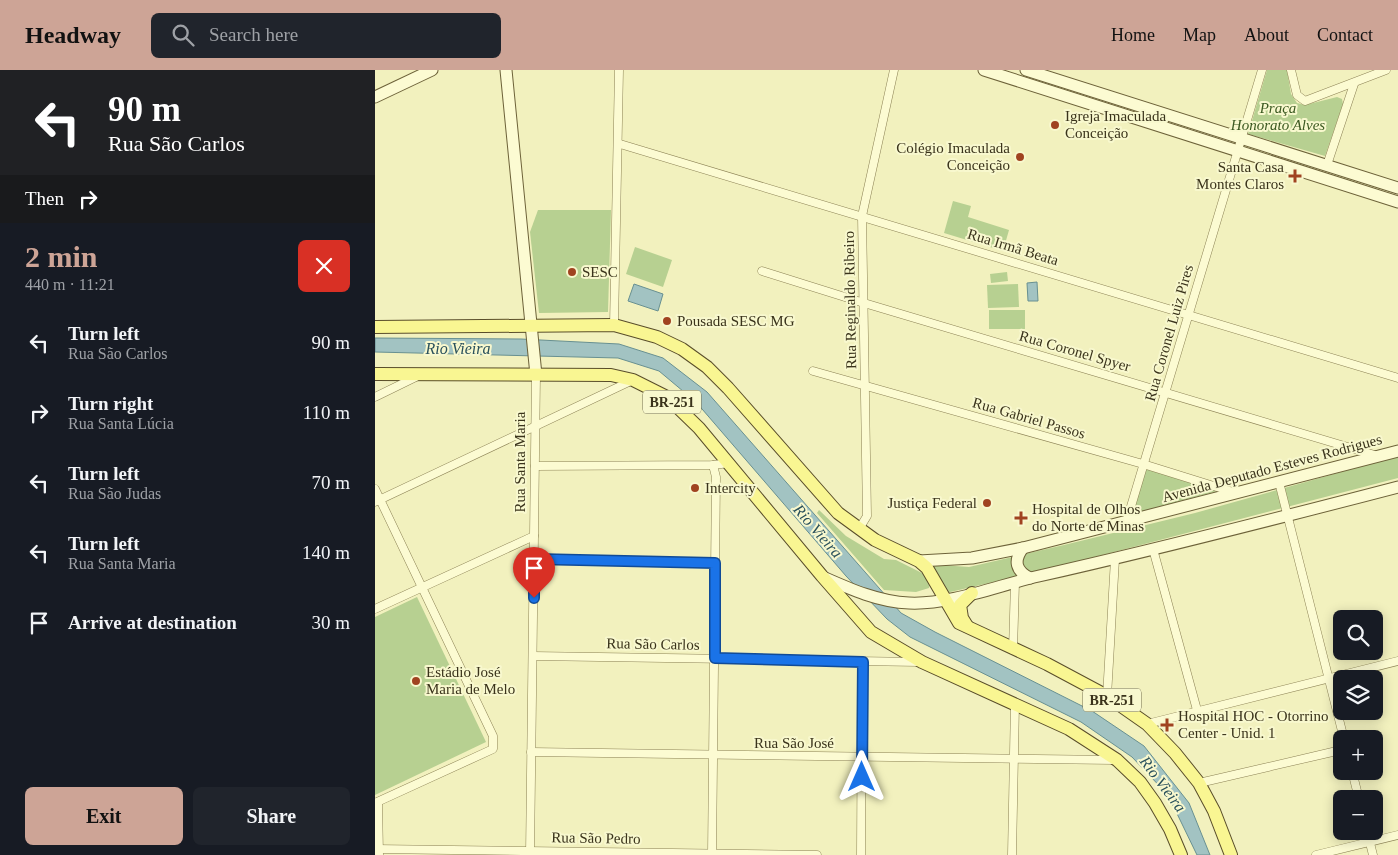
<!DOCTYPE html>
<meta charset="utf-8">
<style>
:root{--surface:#171b24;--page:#20242c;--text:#f1f3f6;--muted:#9ea1a6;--accent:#cda496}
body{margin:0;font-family:Georgia,serif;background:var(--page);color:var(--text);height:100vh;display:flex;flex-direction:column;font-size:19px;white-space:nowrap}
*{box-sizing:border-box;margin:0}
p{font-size:16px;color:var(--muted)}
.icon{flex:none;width:28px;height:28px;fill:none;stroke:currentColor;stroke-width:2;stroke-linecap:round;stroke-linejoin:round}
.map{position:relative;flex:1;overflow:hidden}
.panel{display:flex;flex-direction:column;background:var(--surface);width:375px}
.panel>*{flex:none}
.top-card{background:#202124;color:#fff;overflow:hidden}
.controls{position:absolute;left:958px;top:540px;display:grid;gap:10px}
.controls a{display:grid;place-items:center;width:50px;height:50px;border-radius:8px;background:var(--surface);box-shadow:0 2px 12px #0003;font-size:25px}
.pin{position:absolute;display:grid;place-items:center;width:42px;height:42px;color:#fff;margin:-51px -21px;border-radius:50% 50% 50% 0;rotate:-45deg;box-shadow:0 0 5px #0007}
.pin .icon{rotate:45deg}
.me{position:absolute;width:55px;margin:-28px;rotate:0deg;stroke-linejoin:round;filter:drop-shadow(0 0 4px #0008)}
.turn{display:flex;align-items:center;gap:18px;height:105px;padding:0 25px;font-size:22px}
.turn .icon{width:65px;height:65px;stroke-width:2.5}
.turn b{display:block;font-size:35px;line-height:42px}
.then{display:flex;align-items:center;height:48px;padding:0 25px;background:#0003;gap:10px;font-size:19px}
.round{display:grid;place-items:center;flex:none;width:52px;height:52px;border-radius:8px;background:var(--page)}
.overview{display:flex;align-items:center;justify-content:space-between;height:85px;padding:0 25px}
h1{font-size:30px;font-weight:700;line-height:38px;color:var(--accent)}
.action{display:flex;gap:10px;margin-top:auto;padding:10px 25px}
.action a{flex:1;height:58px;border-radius:8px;background:var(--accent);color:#111;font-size:20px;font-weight:700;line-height:58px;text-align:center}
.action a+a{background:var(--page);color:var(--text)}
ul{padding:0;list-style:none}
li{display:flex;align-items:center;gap:15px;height:70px;padding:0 25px}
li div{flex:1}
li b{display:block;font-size:19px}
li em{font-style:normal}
header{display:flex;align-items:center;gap:30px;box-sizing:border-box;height:70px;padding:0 25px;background:var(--accent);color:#111}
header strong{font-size:24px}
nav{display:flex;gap:28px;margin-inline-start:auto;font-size:18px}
.search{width:350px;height:45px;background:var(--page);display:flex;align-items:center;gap:12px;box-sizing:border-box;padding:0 18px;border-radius:8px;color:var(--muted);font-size:19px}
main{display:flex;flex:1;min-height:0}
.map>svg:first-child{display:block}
.green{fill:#b7d091}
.water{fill:#a2c3c2;stroke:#689091}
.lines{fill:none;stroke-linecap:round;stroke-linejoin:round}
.street-casing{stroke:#8c8255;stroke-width:9}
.secondary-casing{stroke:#6d6239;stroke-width:13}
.primary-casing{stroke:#594d2a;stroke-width:14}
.street{stroke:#fcfbd2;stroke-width:8}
.secondary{stroke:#fcfbd2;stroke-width:11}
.primary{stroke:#f9f692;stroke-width:12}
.route-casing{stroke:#114b97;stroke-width:12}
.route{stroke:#1a73e8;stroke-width:9}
.poi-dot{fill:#a04320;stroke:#f8f8ce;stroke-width:2}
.labels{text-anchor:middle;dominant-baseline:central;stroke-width:4;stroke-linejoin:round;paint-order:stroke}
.shield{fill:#f8f8ce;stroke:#736e51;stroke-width:1}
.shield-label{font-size:14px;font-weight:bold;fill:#3a331b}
.park-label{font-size:15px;font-style:italic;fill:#3a5820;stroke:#f8f8ce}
.poi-label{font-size:15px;fill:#3a331b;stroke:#f8f8ce;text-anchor:start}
.street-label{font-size:15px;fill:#3a331b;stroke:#f8f8ce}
.water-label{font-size:16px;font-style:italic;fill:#29505b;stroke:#f8f8ce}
</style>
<header>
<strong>Headway</strong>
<div class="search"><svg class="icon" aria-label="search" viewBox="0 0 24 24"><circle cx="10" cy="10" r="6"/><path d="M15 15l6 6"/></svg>Search here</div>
<nav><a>Home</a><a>Map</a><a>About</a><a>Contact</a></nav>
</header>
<main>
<section class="panel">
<div class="top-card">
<div class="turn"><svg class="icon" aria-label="left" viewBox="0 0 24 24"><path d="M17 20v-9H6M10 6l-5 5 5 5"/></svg><div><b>90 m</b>Rua São Carlos</div></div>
<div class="then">Then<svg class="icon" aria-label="right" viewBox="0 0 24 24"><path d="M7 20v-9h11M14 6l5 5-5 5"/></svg></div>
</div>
<div class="overview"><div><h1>2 min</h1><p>440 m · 11:21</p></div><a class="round" style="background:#d93025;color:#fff"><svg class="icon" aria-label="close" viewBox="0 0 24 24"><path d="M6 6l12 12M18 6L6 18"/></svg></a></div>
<ul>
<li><svg class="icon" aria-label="left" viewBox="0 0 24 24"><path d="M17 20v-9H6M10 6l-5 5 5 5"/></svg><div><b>Turn left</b><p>Rua São Carlos</p></div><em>90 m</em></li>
<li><svg class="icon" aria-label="right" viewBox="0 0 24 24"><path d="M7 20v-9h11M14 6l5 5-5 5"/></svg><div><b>Turn right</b><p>Rua Santa Lúcia</p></div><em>110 m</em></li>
<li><svg class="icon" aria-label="left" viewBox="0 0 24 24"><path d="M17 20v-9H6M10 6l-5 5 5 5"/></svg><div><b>Turn left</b><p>Rua São Judas</p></div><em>70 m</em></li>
<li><svg class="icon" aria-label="left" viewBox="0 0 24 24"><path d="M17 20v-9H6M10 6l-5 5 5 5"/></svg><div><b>Turn left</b><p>Rua Santa Maria</p></div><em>140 m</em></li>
<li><svg class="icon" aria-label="arrive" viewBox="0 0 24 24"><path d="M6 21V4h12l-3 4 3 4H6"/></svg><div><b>Arrive at destination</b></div><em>30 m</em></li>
</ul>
<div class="action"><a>Exit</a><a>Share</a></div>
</section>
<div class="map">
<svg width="1023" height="785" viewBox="0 0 1023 785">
<rect width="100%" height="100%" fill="#f2f1be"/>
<g class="green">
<path d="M892 0H912L916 24 922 33 930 35 962 27 967 29 968 34 950 86 873 64Z"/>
<path d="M578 131 596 136 593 147 634 160 628 181 569 163Z"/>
<path d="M163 140H236L233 242 164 243 155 162Z"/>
<path d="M260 177 297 190 288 217 251 204Z"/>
<path d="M632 202 633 211 616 213 615 204Z"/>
<path d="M643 214 644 237 613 238 612 215Z"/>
<rect x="614" y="240" width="36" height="19"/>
<path d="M1023 386V408L670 500 571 523 552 494 594 497 689 475 820 443Z"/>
<path d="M771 396 843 421 757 444Z"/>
<path d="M444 440 471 466 509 489 521 490 551 505 555 512 554 518 541 522 509 520 442 443Z"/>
<path d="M42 527 111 672 0 725V547Z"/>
</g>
<g class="water">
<path d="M662 212 663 231H653L652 213Z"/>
<path d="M259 214 288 224 283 241 253 231Z"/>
<path d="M0 268 146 269 244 274 288 288 332 322 526 543 560 562 717 641 769 676 814 733 835 785H822L793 725 757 687 706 652 535 567 512 549 471 506 321 332 284 301 243 288 0 282Z"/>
</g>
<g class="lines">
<defs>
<g id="street">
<path d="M916 0 922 25 930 31 1011 0"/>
<path d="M245 74 1023 308"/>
<path d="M952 95 979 14"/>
<path d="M387 201 489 233 1003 386"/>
<path d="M239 255 244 0"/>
<path d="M438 301 768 394 858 422"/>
<path d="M0 327 41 307"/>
<path d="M160 396 338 395 354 393"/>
<path d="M904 412 969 669"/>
<path d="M0 419 118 666V679L0 733"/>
<path d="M0 432 258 310"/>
<path d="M751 453 887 0"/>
<path d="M484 459 492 446 487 146 519 0"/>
<path d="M778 479 822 640"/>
<path d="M159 489 340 493"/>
<path d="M0 539 159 466"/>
<path d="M638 580 640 512"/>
<path d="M158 586 544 592"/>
<path d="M732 626 740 489"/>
<path d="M772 654 1023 591"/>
<path d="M156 682 739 690"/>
<path d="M977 701 984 729"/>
<path d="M824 713 966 680"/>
<path d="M3 732 4 785"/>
<path d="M992 761 998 785"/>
<path d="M0 779 442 785"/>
<path d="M155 785 161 305"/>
<path d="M337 785 341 407 338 395"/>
<path d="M486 785 487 592"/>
<path d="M637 785 640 633"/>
<path d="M941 785 1023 765"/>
</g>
<g id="secondary">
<path d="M131 0 161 305"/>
<path d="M609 0 1023 132"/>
<path d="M651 0 1023 118"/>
<path d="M0 27 57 0"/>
<path d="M648 478C638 491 641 501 655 508"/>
<path d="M544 491 597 488 648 478 1023 381"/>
<path d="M448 507C475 519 504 532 534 533 575 535 624 515 664 506 784 479 904 448 1023 417"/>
</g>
<g id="primary">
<path d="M0 257 239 255 282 267 307 279 332 297 353 318 463 443 500 470 544 491 552 498 584 553 672 594 732 626 772 654 800 683 824 713 839 741 856 785"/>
<path d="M0 304 236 305 258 310 292 327 324 358 447 506 496 562 547 592 694 659 742 690 765 712 780 733 795 759 806 785"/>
<path d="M592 556 587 548 585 535 597 523"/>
</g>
</defs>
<use href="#street" class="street-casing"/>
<use href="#secondary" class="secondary-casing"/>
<use href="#primary" class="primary-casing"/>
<use href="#street" class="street"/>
<use href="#secondary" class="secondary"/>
<use href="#primary" class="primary"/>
</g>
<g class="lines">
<defs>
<path id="route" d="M159 528V489L340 493V588L488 592 487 707"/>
</defs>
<use href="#route" class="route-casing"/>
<use href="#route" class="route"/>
</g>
<g class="poi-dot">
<circle cx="680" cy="55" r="5"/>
<circle cx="645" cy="87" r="5"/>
<path d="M917.5 98.5h5v5h5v5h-5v5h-5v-5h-5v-5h5z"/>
<circle cx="197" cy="202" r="5"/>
<circle cx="292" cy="251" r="5"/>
<circle cx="320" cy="418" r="5"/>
<circle cx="612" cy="433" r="5"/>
<path d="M643.5 440.5h5v5h5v5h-5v5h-5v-5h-5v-5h5z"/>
<circle cx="41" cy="611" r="5"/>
<path d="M789.5 647.5h5v5h5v5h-5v5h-5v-5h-5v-5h5z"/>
</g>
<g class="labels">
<g class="shield">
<rect x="268" y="320.5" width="58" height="23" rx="4"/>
<rect x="708" y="618.5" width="58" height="23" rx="4"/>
</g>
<g class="shield-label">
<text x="297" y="332">BR-251</text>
<text x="737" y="630">BR-251</text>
</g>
<g class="park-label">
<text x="903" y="38">Praça<tspan x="903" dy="17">Honorato Alves</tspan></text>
</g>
<g class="poi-label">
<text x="690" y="46">Igreja Imaculada<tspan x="690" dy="17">Conceição</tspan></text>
<text x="635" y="78" text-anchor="end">Colégio Imaculada<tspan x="635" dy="17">Conceição</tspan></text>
<text x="909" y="97" text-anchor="end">Santa Casa<tspan x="909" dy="17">Montes Claros</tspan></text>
<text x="207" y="202">SESC</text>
<text x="302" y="251">Pousada SESC MG</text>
<text x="330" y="418">Intercity</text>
<text x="602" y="433" text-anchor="end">Justiça Federal</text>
<text x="657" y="439">Hospital de Olhos<tspan x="657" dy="17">do Norte de Minas</tspan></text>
<text x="51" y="602">Estádio José<tspan x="51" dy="17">Maria de Melo</tspan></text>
<text x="803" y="646">Hospital HOC - Otorrino<tspan x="803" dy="17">Center - Unid. 1</tspan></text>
</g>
<g class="street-label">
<text transform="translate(638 177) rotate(17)">Rua Irmã Beata</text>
<text transform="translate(475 230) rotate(-91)">Rua Reginaldo Ribeiro</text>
<text transform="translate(794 263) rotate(-74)">Rua Coronel Luiz Pires</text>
<text transform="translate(700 281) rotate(16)">Rua Coronel Spyer</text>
<text transform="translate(654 348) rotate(16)">Rua Gabriel Passos</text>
<text transform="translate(145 392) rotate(-90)">Rua Santa Maria</text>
<text transform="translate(897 398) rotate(-15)">Avenida Deputado Esteves Rodrigues</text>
<text transform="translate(278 574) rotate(1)">Rua São Carlos</text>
<text x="419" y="673">Rua São José</text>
<text transform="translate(221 768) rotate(1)">Rua São Pedro</text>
</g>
<g class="water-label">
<text x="83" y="278">Rio Vieira</text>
<text transform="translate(443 461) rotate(49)">Rio Vieira</text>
<text transform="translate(788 714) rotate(53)">Rio Vieira</text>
</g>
</g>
</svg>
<div class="controls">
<a><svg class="icon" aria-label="search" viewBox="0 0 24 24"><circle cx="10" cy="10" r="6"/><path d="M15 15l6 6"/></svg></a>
<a><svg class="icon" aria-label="layers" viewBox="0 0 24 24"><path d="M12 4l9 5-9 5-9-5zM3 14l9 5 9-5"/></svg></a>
<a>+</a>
<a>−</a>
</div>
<div class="pin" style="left:159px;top:528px;background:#d93025"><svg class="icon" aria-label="arrive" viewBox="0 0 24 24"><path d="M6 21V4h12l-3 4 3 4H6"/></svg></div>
<svg class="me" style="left:487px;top:707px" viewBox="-20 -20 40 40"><path d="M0-17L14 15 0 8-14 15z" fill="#1a73e8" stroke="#fff" stroke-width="4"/></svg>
</div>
</main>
